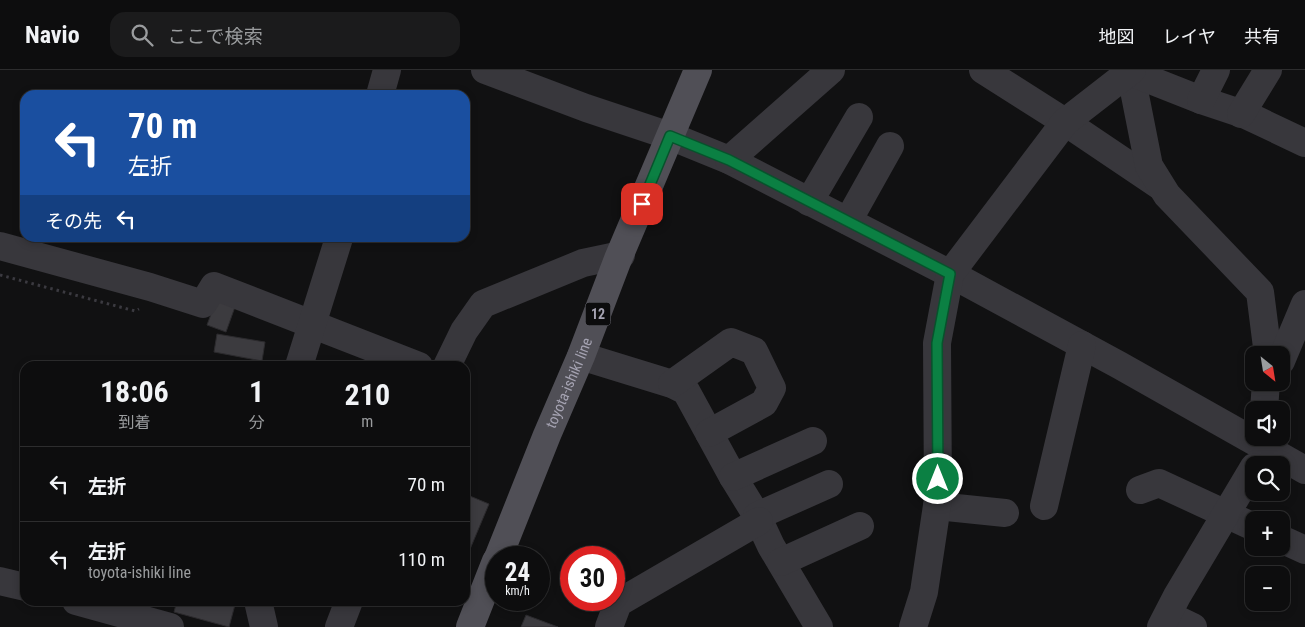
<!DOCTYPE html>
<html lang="ja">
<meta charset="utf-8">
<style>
:root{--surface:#0d0d0e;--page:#1b1b1c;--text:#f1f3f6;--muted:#9a9c9e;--line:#2d2d2e}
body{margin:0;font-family:"Roboto Condensed","Noto Sans JP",sans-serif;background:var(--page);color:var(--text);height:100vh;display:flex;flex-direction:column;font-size:19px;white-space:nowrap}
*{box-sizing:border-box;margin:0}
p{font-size:16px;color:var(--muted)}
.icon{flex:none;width:28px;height:28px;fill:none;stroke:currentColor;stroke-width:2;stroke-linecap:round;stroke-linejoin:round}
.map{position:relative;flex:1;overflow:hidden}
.panel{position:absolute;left:20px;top:291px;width:450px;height:245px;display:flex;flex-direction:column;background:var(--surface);border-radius:15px;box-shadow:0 2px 8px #0003,0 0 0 1px var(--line)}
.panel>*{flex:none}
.hud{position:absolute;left:20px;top:20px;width:450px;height:152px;border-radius:15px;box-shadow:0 2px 8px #0003,0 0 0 1px var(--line);background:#1a4fa0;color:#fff;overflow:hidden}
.needle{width:32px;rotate:150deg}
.buttons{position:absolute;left:1245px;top:276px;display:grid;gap:10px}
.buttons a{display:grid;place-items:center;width:45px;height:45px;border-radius:10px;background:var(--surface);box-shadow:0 2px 8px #0003,0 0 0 1px var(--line);font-size:25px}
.speed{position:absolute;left:485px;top:476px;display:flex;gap:10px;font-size:25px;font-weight:700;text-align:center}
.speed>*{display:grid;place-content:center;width:65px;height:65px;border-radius:50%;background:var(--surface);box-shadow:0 2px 8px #0003,0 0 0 1px var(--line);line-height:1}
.speed small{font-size:12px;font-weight:400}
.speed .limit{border:8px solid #d22;background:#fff;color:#111}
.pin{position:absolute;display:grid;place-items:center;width:42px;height:42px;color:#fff;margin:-21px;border-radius:10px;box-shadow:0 2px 8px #0006}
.me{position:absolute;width:55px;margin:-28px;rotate:0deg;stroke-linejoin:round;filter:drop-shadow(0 0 4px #0008)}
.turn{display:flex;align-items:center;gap:18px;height:105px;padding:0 25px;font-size:22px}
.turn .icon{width:65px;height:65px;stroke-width:2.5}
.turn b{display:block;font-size:35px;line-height:42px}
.then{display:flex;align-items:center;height:48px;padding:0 25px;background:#0003;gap:10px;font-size:19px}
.eta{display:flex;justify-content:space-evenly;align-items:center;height:85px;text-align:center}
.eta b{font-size:30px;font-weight:700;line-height:35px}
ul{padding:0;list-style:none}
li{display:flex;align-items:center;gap:15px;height:75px;padding:0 25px;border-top:1px solid var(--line)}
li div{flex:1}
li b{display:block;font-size:19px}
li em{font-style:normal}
header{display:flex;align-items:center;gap:30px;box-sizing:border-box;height:70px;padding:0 25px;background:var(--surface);border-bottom:1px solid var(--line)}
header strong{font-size:24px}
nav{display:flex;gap:28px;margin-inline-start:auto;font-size:18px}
.search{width:350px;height:45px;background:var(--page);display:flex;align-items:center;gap:12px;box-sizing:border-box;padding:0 18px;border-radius:15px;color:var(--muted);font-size:19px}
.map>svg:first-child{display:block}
.building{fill:#3c3b3f;stroke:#2c2b2e}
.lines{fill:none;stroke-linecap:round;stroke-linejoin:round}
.path{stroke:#3b3a40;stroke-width:3;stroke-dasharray:2.5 4;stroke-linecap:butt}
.minor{stroke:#38373c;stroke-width:28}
.major{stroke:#504f56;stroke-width:28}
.route-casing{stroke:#07532c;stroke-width:12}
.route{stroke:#0b8043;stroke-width:9}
.labels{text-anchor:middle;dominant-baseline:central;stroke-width:5;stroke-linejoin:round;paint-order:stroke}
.shield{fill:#0c0c0d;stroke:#777680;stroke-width:1}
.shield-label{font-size:14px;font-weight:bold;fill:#a5a3b2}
.street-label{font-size:15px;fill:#a5a3b2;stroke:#0c0c0d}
</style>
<header>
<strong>Navio</strong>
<div class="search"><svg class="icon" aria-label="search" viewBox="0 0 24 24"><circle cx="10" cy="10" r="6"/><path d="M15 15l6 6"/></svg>ここで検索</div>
<nav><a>地図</a><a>レイヤ</a><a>共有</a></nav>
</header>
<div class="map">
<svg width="1305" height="557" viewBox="0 0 1305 557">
<rect width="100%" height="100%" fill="#111112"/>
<g class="building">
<path d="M217 228 236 234 226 262 207 255Z"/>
<path d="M217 264 265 272 262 291 214 282Z"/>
<path d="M465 424 489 434 465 491Z"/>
<path d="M177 531H236L229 557 174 542Z"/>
<path d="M526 545 558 557H521Z"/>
</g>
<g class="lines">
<path class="path" d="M0 205 135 241 139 239"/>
<g class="minor">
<path d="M485 0 586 38 670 66 729 90 962 210 1119 295 1305 400"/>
<path d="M983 0 1065 52 1160 116"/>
<path d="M1130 0 1149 96 1167 125 1260 222 1268 285"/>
<path d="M1130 2 1201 30 1246 45 1305 73"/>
<path d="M380 25 387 0"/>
<path d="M1201 30 1216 0"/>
<path d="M1241 44 1268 0"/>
<path d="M729 90 831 0"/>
<path d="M809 132 859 47"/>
<path d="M848 151 890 76"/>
<path d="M0 176 150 217 203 234 214 216 419 296"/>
<path d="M581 286 672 314 686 321 733 407 757 446 771 476 819 557"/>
<path d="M1281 291 1305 234"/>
<path d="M299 296 339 168"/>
<path d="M447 296 464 261 483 234 583 193 621 185"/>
<path d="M672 314 731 272 754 281 772 318 764 333 709 363"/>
<path d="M1264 340 1266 312"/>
<path d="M733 407 813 371"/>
<path d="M1140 420 1159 413 1254 457"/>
<path d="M937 436 1005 443"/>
<path d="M1044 436 1082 275"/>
<path d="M757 446 829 414"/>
<path d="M1281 469 1305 480"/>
<path d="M781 492 860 456"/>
<path d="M0 511 25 517"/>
<path d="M76 531 170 557"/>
<path d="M258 531 264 557"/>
<path d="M1168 545 1193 557"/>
<path d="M339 557 349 531"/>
<path d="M609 557 618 533 759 451"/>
<path d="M913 557 924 522 938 429 937 273 950 204 1065 52 1132 0"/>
<path d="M1161 557 1177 526 1254 397"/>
</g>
<g class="major">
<path id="s1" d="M498 488 547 365 581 286 618 189 698 0"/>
<path d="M470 557 496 491"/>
</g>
</g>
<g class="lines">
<defs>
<path id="route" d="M642 134 670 66 729 90 950 204 937 273 938 409"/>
</defs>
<use href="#route" class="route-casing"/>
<use href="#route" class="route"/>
</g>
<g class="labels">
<rect class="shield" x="585.5" y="232.5" width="25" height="23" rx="4"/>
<g class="shield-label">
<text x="598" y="244">12</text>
</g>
<g class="street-label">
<text stroke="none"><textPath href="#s1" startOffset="189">toyota-ishiki line</textPath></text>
</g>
</g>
</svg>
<div class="buttons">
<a><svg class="needle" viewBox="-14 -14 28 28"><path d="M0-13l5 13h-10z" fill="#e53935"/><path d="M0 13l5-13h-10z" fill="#9a9c9e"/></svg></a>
<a><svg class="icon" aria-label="sound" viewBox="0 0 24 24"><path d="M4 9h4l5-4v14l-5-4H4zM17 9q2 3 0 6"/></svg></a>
<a><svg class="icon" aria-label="search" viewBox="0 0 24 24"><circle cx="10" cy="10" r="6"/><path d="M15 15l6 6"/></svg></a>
<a>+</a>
<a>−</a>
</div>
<div class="speed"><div>24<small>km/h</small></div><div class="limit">30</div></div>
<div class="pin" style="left:642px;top:134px;background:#d93025"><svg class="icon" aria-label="arrive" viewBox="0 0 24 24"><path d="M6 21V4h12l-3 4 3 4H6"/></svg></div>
<svg class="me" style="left:938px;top:409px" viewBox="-20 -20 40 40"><circle r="17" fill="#0b8043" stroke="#fff" stroke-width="3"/><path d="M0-11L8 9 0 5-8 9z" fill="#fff"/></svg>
<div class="hud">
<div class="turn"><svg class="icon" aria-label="left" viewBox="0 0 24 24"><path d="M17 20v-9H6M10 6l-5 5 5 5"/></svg><div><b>70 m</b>左折</div></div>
<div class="then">その先<svg class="icon" aria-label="left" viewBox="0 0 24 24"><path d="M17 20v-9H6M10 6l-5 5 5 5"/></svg></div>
</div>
<section class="panel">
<div class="eta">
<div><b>18:06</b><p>到着</p></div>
<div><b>1</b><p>分</p></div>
<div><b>210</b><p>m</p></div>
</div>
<ul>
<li><svg class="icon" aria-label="left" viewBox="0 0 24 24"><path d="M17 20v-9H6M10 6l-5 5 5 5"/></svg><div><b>左折</b></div><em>70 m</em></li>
<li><svg class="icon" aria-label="left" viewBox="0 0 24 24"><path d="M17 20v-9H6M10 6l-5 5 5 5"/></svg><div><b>左折</b><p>toyota-ishiki line</p></div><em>110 m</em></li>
</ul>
</section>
</div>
